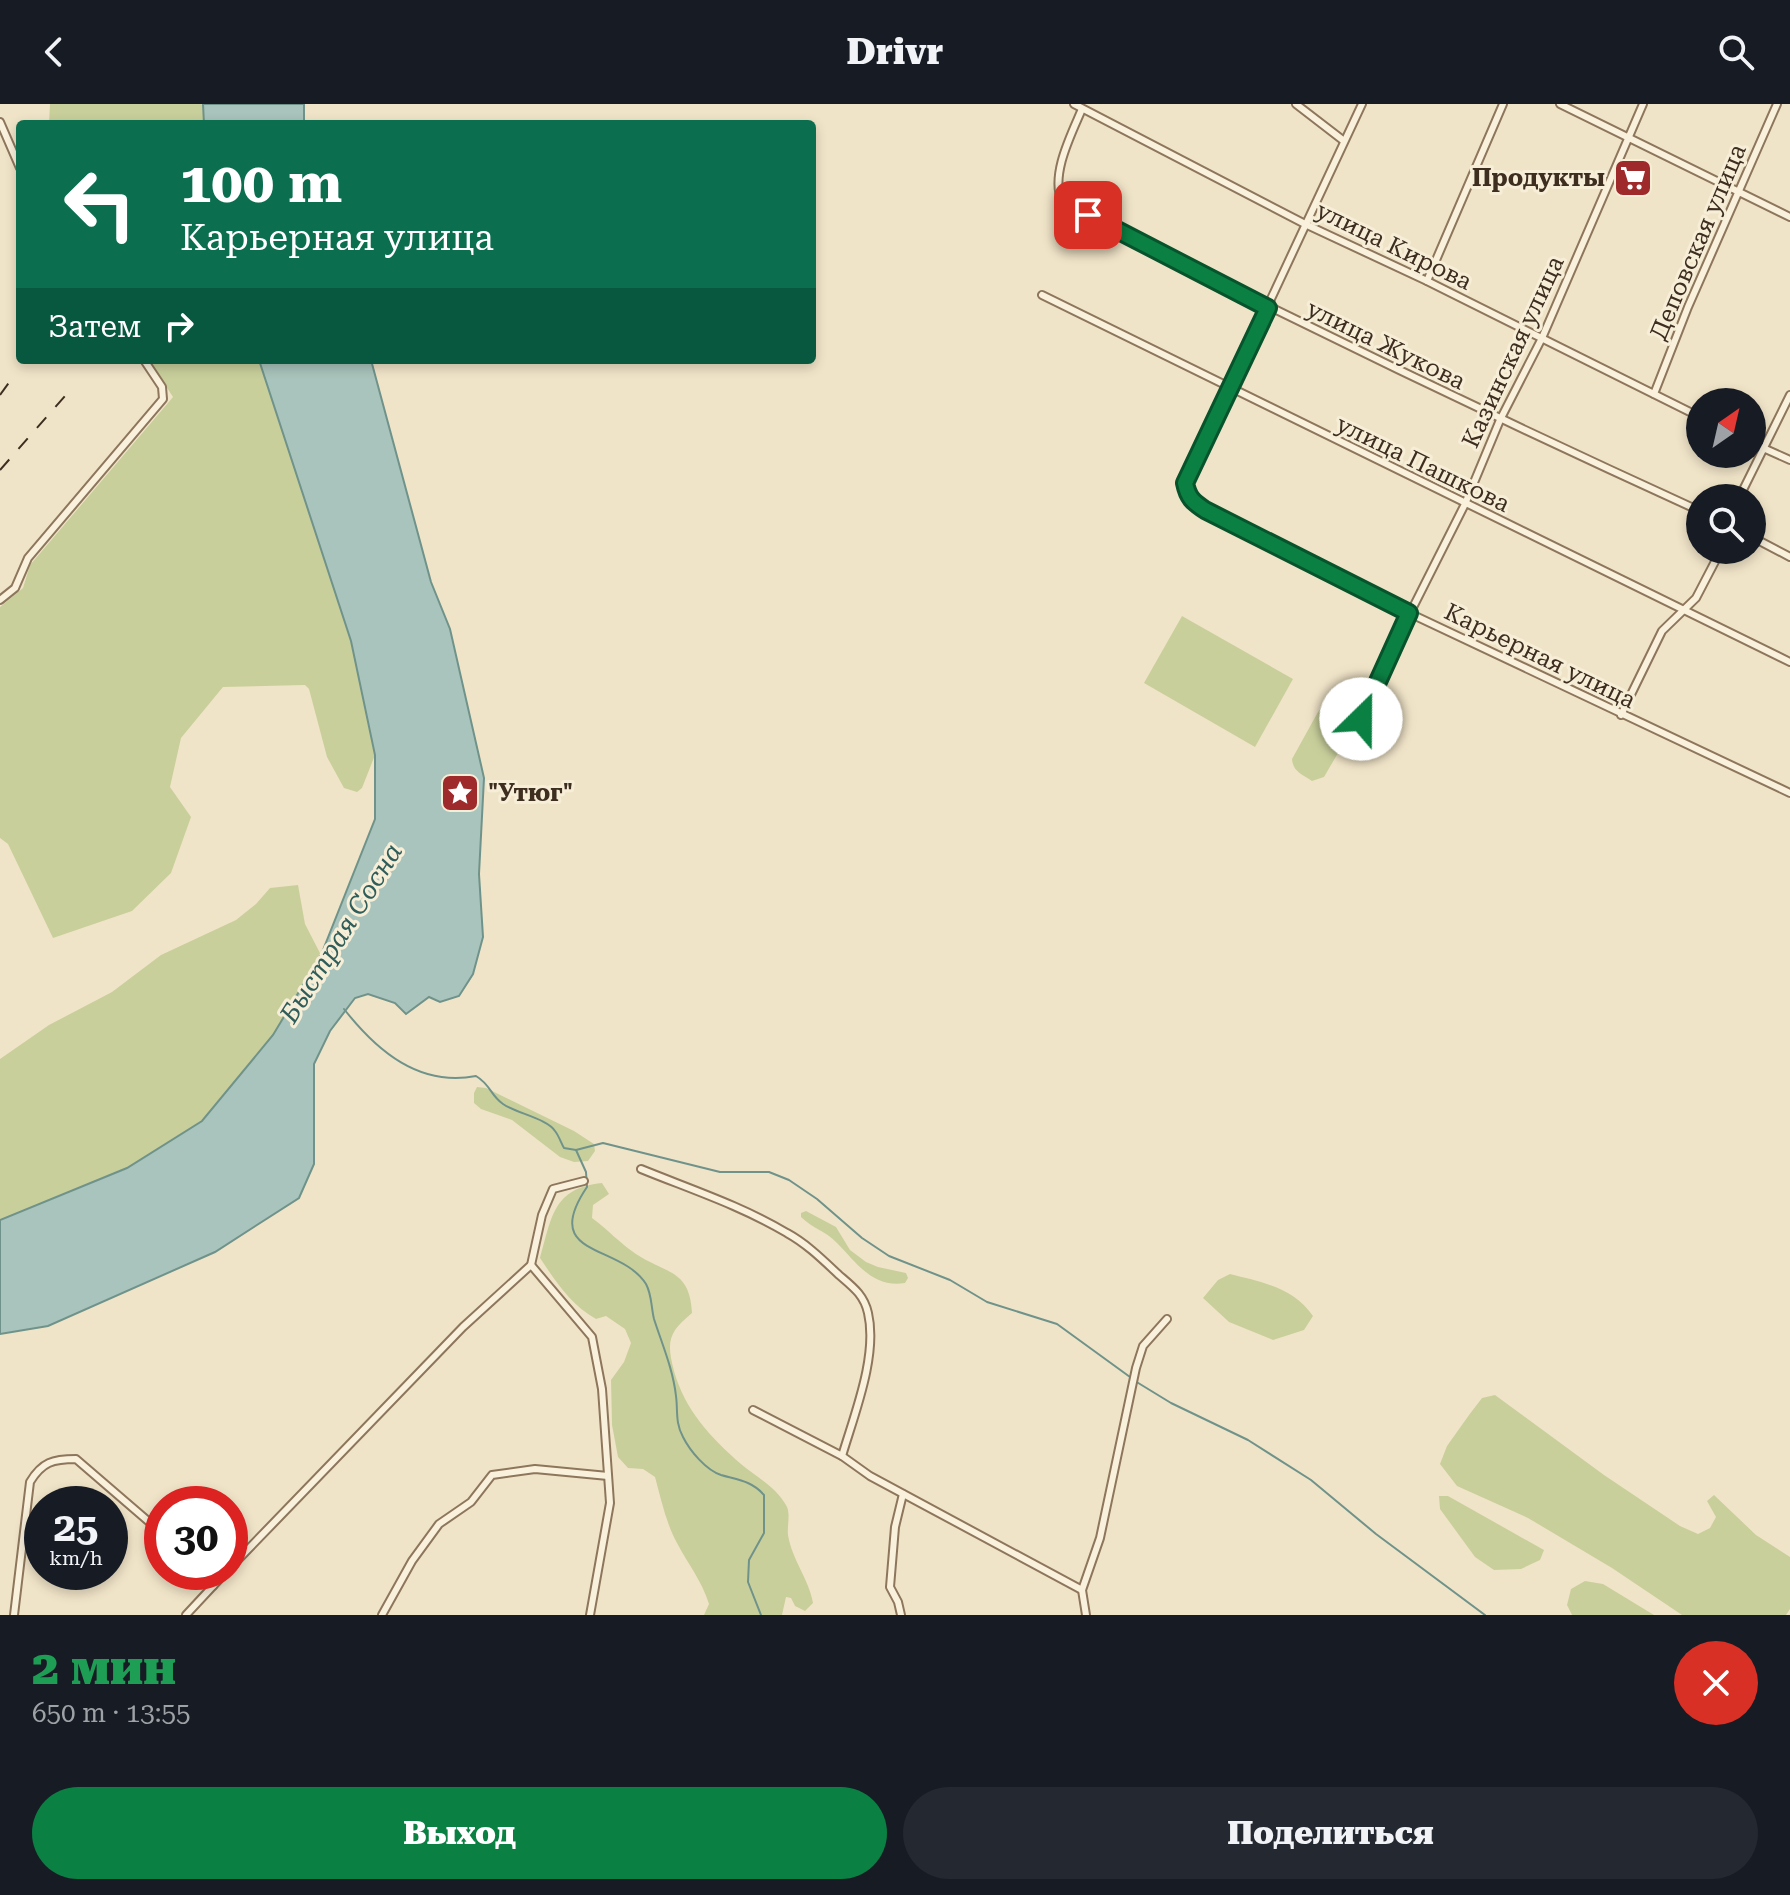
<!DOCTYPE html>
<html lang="ru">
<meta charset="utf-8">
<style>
:root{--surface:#171b24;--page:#242831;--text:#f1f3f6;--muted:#9ea1a6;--accent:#0b8043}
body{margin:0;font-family:"Roboto Serif",serif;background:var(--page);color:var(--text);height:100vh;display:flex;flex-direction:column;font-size:30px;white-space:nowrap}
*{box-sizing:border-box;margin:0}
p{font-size:26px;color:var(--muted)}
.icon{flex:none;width:44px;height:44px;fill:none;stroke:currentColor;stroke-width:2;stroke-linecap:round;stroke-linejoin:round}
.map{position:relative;height:1511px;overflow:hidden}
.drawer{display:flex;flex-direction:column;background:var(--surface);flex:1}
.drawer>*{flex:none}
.hud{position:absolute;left:16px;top:16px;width:800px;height:244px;border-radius:8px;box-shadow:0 4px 12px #0003;background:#0b6e4f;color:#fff;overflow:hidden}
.needle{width:52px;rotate:34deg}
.controls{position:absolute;left:1686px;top:284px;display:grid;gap:16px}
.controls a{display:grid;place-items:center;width:80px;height:80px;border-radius:50%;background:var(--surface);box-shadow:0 4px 12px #0003;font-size:40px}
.speed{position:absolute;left:24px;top:1382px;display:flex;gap:16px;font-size:40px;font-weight:700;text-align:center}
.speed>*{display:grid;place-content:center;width:104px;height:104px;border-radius:50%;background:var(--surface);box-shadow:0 4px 12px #0003;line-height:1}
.speed small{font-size:20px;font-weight:400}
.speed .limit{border:12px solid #d22;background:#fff;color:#111}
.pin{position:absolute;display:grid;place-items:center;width:68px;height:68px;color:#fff;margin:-34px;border-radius:16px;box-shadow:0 4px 12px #0006}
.me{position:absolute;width:88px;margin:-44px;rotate:23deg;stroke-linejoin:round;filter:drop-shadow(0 0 6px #0008)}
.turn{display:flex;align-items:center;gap:28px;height:168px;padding:0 32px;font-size:36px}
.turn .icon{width:104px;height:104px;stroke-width:2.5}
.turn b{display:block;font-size:56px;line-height:68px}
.then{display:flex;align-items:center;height:76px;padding:0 32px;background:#0003;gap:16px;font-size:30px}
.round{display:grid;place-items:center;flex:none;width:84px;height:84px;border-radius:42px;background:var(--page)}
.overview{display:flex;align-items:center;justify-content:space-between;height:136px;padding:0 32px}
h1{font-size:48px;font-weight:800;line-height:60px;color:#1e9e55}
.primary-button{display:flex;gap:16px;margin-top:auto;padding:16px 32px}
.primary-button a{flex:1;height:92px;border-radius:48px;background:var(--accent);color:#fff;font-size:32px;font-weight:800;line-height:92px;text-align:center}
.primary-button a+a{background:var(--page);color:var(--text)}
header{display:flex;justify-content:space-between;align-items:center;height:104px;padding:0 32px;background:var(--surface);font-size:36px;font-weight:800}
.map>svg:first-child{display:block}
.green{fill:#c9cf9b}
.water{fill:#a9c4bc;stroke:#6f938a;stroke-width:2}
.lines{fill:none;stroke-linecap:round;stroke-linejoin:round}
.stream{stroke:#6f938a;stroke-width:2}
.minor-casing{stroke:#8d765c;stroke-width:10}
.minor{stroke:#faf1dc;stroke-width:6}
.rail{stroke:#3d2e20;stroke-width:2;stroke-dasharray:14 14;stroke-linecap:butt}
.route-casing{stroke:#07532c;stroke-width:20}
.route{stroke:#0b8043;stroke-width:14}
.labels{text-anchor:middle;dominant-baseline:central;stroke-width:6;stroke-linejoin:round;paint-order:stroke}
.poi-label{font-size:24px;font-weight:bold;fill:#3d2e20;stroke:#f7eed8;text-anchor:end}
.street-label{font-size:24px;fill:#3d2e20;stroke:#f7eed8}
.water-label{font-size:26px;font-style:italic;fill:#2f5d5a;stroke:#f7eed8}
</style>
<header><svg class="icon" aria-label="back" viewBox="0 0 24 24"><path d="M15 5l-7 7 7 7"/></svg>Drivr<svg class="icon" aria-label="search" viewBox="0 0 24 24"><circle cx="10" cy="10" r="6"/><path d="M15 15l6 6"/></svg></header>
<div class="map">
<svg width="1790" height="1511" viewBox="0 0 1790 1511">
<rect width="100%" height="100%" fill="#f0e4c8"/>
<g class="green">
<path d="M50 0H203L204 20H49Z"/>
<path d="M149 256H259L351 537 375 651 362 684 357 688 344 684 327 653 309 585 305 581 223 583 181 634 170 683 191 713 171 769 132 807 53 834 8 740 0 734V503L23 484 30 461 173 293Z"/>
<path d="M1182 512 1293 575 1255 643 1144 579Z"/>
<path d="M1323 603H1330L1347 613 1352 625 1324 673 1312 677C1302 670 1293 668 1292 655L1318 608Z"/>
<path d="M298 781 305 820 321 851 273 931 202 1017 127 1064 0 1116V955L49 921 112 888 161 851 236 816 256 800 270 784Z"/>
<path d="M477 983 486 984 574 1027 594 1040 595 1047 588 1057 574 1058 560 1053 512 1016 481 1005 474 999V989Z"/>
<path d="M602 1079 609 1090 593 1101 592 1114C607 1125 621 1140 636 1150 666 1170 690 1165 692 1209 669 1228 666 1237 674 1267 685 1306 710 1333 741 1360 756 1373 775 1382 786 1401 791 1409 787 1421 788 1431 792 1456 809 1475 813 1499L805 1507 795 1502 791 1494 786 1493 782 1511H704L709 1500C702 1477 688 1460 677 1439 666 1419 661 1395 655 1373L643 1365 628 1364 618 1353 612 1321 611 1276 624 1258 631 1239 625 1225 606 1212 596 1215C571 1201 556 1178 540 1154 552 1113 553 1084 602 1079Z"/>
<path d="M806 1107 836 1123 850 1146 866 1158 878 1163 906 1169 908 1174 905 1179C872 1184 857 1159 837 1139 827 1128 812 1124 801 1113V1109Z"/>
<path d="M1230 1170C1261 1178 1293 1183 1313 1212L1304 1226 1273 1236 1229 1218 1203 1194 1218 1176Z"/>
<path d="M1495 1291 1604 1371 1680 1422 1698 1430 1710 1424 1716 1413 1707 1397 1714 1391 1756 1431 1790 1453V1505L1786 1511H1682L1612 1464 1528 1414 1457 1382 1440 1360 1447 1342 1469 1311 1482 1294Z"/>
<path d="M1439 1392H1448L1544 1446 1540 1456 1521 1465 1494 1466 1475 1453 1440 1405Z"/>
<path d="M1585 1477 1603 1480 1654 1511H1572L1567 1501 1571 1485Z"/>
</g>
<g class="water">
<path d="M203 0H304V20H204Z"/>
<path d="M259 256H371L431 478 450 525 484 674 479 770 483 833 473 870 459 892 440 898 429 893 406 910 395 899 368 890 355 894 330 927 314 960V1060L299 1094 215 1148 48 1222 0 1230V1116L127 1064 202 1017 273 931 321 851 375 715V651L351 537Z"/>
</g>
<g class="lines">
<g class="stream">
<path d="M344 905C377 947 419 983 476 972 491 981 490 991 503 1000 516 1009 548 1015 555 1027 559 1032 561 1039 564 1044L576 1046 603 1039 720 1068H769L789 1076 817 1095 862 1134 889 1152 950 1176 987 1198 1057 1220 1130 1273"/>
<path d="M576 1046 586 1068 587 1083C539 1154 620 1139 646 1180 652 1191 651 1203 654 1215 662 1240 673 1265 676 1292 678 1307 675 1318 683 1333 690 1347 706 1366 721 1371 738 1376 752 1377 764 1391V1429L749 1456 748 1478 761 1511"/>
<path d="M1135 1277 1171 1299 1248 1336 1311 1376 1376 1430 1485 1511"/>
</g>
<defs>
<g id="minor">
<path d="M1074 0 1305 120 1427 177 1700 313"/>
<path d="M1296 0 1344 37"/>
<path d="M1362 0 1185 379 1191 397 1409 509 1790 689"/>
<path d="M1560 0 1790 113"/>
<path d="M1082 5C1071 31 1050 71 1062 98 1272 206 1485 309 1700 407"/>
<path d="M0 18 20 64"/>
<path d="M1427 177 1503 0"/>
<path d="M1042 191 1790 558"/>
<path d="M1654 290 1688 203 1777 0"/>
<path d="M1752 339 1790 356"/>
<path d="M1739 394 1790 291"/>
<path d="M1752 433 1790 453"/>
<path d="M0 496 15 484 28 454 163 295 162 283 144 256"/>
<path d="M1621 611 1662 527 1696 494 1721 446"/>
<path d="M1361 615 1386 557 1465 400 1500 316 1542 234 1643 0"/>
<path d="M641 1065C690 1085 742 1102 787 1129 807 1140 823 1156 839 1171 853 1183 864 1191 868 1209 878 1252 854 1311 842 1352"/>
<path d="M531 1161 592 1233 602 1285 610 1399 590 1511"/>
<path d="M753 1306 842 1352 870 1372 1082 1486"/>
<path d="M230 1464 463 1223 531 1161 542 1111 553 1085 584 1077"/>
<path d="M199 1468 213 1482"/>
<path d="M14 1511 30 1378C42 1358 53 1355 76 1355L162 1429"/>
<path d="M186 1511 226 1468"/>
<path d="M382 1511 412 1457 439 1420 471 1398 492 1371 535 1365 608 1372"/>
<path d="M901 1511 898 1498 890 1483 895 1423 903 1390"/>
<path d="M1086 1511 1082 1486 1100 1434 1136 1264 1143 1242 1167 1215"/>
</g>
</defs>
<use href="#minor" class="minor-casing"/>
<use href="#minor" class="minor"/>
<g class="rail">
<path d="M0 291 16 269"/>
<path d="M0 366 65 292"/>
</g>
</g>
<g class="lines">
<defs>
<path id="route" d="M1088 111 1268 204 1185 379C1188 394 1193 398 1205 406L1409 509 1361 615"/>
</defs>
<use href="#route" class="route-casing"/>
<use href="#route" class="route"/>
</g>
<defs>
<symbol id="supermarket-square" viewBox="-11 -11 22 22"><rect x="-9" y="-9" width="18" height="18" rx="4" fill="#9e2a2b" stroke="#f7eed8"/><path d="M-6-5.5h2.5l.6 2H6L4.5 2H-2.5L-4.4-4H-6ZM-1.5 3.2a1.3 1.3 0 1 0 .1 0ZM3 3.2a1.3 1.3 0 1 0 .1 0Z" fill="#fff"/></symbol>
<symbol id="sight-square" viewBox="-11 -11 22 22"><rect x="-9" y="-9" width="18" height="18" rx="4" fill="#9e2a2b" stroke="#f7eed8"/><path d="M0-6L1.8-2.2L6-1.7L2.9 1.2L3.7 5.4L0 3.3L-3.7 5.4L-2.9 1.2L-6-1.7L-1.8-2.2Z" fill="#fff"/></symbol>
</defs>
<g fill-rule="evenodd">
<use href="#supermarket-square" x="1611" y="52" width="44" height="44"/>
<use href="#sight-square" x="438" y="667" width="44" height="44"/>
</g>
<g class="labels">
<g class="poi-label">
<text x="1605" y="74">Продукты</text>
<text x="488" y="689" text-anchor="start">"Утюг"</text>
</g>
<g class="street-label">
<text transform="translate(1698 138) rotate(-67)">Деповская улица</text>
<text transform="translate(1394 142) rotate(26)">улица Кирова</text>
<text transform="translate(1386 241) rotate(26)">улица Жукова</text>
<text transform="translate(1513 248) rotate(-65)">Казинская улица</text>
<text transform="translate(1423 360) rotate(26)">улица Пашкова</text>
<text transform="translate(1540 552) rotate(26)">Карьерная улица</text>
</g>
<g class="water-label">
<text transform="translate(341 829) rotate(-58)">Быстрая Сосна</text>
</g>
</g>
</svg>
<div class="controls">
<a><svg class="needle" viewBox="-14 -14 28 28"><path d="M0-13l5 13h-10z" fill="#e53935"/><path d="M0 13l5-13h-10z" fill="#9ea1a6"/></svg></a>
<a><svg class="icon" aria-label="search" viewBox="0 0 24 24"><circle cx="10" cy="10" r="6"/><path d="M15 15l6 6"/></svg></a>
</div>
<div class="speed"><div>25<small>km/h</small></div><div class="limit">30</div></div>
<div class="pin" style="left:1088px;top:111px;background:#d93025"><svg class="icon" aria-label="arrive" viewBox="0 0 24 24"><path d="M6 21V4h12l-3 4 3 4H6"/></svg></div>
<svg class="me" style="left:1361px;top:615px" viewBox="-20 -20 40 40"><circle r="19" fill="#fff"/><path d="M0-13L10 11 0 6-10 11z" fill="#0b8043"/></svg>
<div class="hud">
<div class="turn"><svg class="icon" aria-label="left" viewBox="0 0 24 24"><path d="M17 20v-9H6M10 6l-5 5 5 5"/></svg><div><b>100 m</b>Карьерная улица</div></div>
<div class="then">Затем<svg class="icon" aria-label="right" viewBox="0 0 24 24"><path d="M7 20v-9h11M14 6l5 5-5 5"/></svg></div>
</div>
</div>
<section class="drawer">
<div class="overview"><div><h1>2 мин</h1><p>650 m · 13:55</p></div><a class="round" style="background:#d93025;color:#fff"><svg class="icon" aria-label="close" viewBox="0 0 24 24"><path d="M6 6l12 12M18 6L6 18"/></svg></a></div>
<div class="primary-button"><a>Выход</a><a>Поделиться</a></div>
</section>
